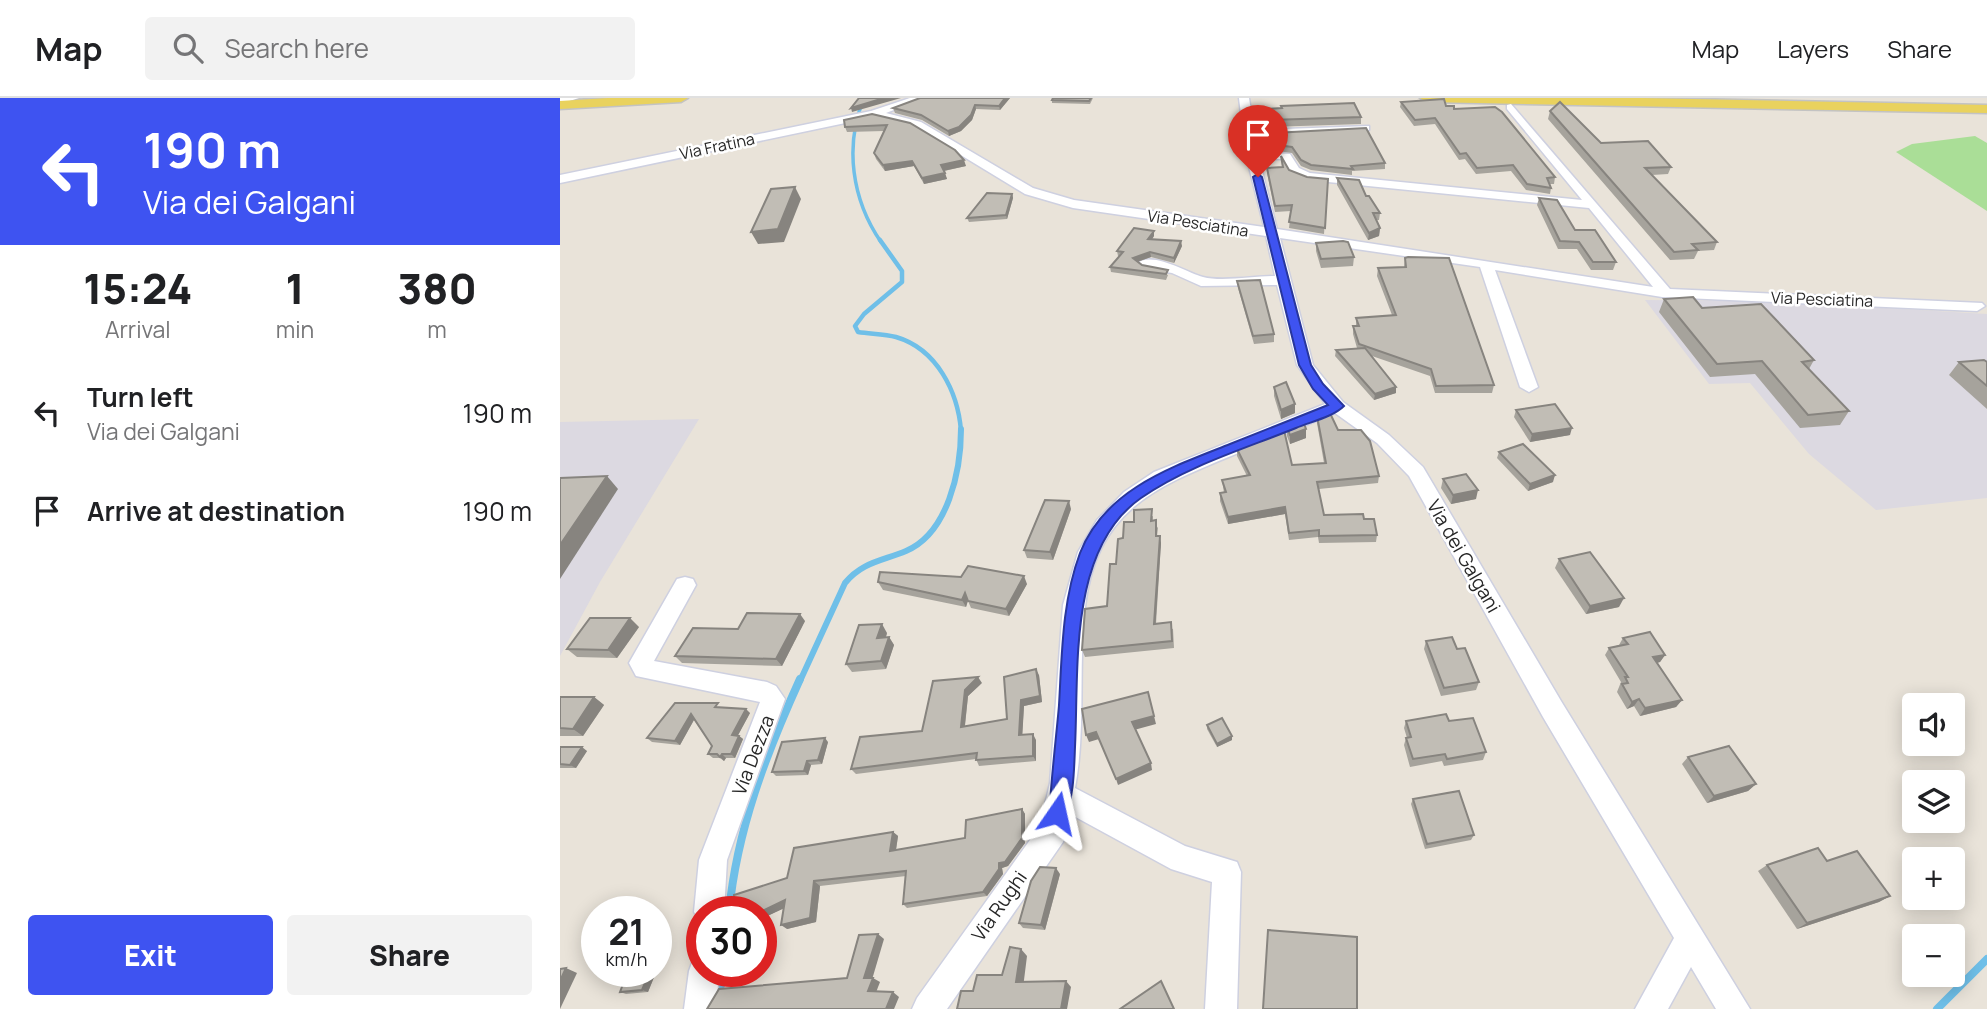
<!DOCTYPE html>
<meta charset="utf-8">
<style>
:root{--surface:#fff;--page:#f2f2f2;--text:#202124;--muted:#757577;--line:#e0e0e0;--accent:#3e53f1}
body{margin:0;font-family:Manrope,sans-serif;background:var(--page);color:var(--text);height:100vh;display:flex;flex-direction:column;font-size:26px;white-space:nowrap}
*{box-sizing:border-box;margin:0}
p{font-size:23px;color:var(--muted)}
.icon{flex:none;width:38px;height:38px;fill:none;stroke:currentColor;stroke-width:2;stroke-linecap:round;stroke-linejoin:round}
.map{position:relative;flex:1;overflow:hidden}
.sheet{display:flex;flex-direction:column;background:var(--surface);width:560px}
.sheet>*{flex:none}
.hud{background:#3e53f1;color:#fff;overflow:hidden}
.fabs{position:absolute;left:1342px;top:595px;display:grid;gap:14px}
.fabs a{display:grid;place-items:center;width:63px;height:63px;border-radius:7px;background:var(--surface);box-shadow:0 4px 18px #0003;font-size:35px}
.speed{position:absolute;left:21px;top:798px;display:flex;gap:14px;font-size:35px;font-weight:700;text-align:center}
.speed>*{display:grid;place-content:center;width:91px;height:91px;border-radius:50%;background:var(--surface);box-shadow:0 4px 18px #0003;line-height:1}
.speed small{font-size:18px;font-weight:400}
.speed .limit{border:10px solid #d22;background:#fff;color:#111}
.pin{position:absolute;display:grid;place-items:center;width:60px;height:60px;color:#fff;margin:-72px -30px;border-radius:50% 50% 50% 0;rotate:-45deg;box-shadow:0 0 7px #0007}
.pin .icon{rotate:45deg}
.me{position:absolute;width:77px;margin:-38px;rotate:11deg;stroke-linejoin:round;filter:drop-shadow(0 0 5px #0008)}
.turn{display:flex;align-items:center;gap:24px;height:147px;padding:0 28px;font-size:32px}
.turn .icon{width:91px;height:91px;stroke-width:2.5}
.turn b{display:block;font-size:49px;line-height:60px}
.eta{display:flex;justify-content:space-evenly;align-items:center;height:119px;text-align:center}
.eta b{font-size:42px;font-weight:800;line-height:49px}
.button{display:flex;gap:14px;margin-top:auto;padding:14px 28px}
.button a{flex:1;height:80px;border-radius:7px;background:var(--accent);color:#fff;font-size:28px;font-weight:800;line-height:80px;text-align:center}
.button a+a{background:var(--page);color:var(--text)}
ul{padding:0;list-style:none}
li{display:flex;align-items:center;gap:21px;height:98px;padding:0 28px}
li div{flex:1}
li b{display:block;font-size:26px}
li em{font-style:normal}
header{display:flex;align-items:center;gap:42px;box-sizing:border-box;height:98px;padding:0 35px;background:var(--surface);border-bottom:2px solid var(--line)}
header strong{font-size:33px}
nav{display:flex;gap:38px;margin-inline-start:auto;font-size:24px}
.search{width:490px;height:63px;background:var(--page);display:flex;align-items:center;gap:18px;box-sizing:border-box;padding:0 24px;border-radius:7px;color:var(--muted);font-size:26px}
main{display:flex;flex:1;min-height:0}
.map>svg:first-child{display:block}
.industrial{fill:#dcd9e1}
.green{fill:#aade97}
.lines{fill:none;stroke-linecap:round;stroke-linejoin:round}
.stream-far3{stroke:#6fbfe8;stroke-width:3.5}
.stream-far2{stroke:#6fbfe8;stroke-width:4.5}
.stream-far1{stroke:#6fbfe8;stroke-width:6}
.stream{stroke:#6fbfe8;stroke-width:8}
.minor-casing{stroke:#ced0e0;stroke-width:3}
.major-casing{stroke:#c3c3c3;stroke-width:3}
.minor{fill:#fff;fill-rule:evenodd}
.major{fill:#e9d25e;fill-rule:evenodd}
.wall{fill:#a6a39c}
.shaded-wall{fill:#87847f}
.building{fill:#c1bdb5;stroke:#87847f;stroke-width:2}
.route{fill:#3e53f1;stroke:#28369d;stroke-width:2}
.labels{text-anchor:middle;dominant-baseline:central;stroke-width:5;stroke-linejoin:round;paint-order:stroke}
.far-street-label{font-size:16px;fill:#272727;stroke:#fff}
.street-label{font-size:19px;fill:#272727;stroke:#fff}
</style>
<header>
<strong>Map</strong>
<div class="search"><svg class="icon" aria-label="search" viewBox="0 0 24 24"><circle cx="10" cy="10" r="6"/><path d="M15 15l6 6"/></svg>Search here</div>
<nav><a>Map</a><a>Layers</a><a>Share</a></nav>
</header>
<main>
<section class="sheet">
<div class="hud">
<div class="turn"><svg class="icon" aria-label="left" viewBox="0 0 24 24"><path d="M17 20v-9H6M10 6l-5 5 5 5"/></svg><div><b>190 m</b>Via dei Galgani</div></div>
</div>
<div class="eta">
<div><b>15:24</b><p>Arrival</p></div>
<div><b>1</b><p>min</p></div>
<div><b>380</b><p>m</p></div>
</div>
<ul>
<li><svg class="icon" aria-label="left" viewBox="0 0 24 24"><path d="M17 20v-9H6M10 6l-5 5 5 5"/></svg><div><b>Turn left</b><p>Via dei Galgani</p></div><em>190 m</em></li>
<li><svg class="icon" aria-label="arrive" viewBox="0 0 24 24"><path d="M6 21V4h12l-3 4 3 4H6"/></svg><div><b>Arrive at destination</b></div><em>190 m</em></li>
</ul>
<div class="button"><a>Exit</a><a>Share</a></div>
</section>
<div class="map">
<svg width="1427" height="911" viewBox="0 0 1427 911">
<rect width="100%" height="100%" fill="#e9e3d9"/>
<g class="industrial">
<path d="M1085 202 1207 203 1427 216V400L1316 412 1249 356 1190 285 1149 286Z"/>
<path d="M139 321 40 484 0 558V324Z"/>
</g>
<path class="green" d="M1415 38 1427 45V113L1336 54 1352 46Z"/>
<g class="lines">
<path class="stream-far3" d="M304 0C284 48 292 102 321 144"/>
<path class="stream-far2" d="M320 142 342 173V184L304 216 295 228 298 234C311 236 324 236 336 239 377 251 398 294 401 333"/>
<path class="stream-far1" d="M240 583 285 485C302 464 322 463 346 453 388 435 401 373 401 331"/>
<g class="stream">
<path d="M169 814C177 731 206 656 240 581"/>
<path d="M151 911 167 873"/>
<path d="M1377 911 1427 861"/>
</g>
<defs>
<g id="minor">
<path d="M0 0H19L0 6Z"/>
<path d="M350 0H365L326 15 361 24 473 90 514 102 704 129 686 57 679 0H689L694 32 809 28V32L805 33 695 39 697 54 730 56 739 70 750 75 1022 102 947 11V7L951 6 1110 191 1422 205 1425 208 1417 213 1102 199 935 172 978 289 969 294 960 289 920 169 720 140 753 267 783 304 829 337 863 369 1001 603 1190 911H1156L1131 869 1108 911H1075L1114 840 983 619 849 378 817 345 775 315C741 329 706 344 671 358 593 390 536 414 525 509 518 568 526 631 515 690L625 748 677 764 681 774 677 911H645L652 784 611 771 510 716 503 744 387 911H352L357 900 480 728 490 685 503 507 518 454 537 422 564 394 594 374 765 306 737 267 717 187 641 188 612 175 583 170 576 166C592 152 627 175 643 179 661 184 696 178 715 178L706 138 513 110 465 96 353 28 314 19 0 85V77L311 13ZM699 61H722L730 75 748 82 1029 110 1093 189 717 131Z"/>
<path d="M125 479 133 481 136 487 94 563 207 584 216 588 225 601 167 762 164 814H142V826L134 814 139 762 200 604 76 578 69 565 117 481Z"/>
<path d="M142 859V873H159L156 911H124L129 873 133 862Z"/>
</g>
<g id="major">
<path d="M48 0H128L121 4 0 11V3Z"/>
<path d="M860 0H1081L1427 7V15L867 4Z"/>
</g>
</defs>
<use href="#minor" class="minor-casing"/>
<use href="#major" class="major-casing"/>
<use href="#minor" class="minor"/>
<use href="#major" class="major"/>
</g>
<g class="wall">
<path d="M360 0H450L440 12 416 11 412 22 401 33 389 38 362 22 335 15 333 10Z"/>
<path d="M533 0 530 6 492 5V2Z"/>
<path d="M841 4 886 8 894 11 995 79 994 86H990L991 90 990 96 966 92 951 73 916 76 905 61 899 62 875 26 854 28 840 9Z"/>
<path d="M721 8 801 19V26L710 29 707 18V11H721Z"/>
<path d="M990 13 1041 45 1111 69 1108 76 1092 77 1157 144 1154 152 1138 153 1134 161 1110 162 988 21Z"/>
<path d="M312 16 406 68 384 73 387 81 364 86 354 68 325 73 316 61 314 55 324 33 287 34 285 29Z"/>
<path d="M714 35 825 65V71L792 73V77L751 72 741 68 732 55 717 53 714 41Z"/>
<path d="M721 58 729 72 747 79 768 81 764 136 729 130 731 113 715 114 707 75V70L722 69Z"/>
<path d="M777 80 806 98 820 115 819 122H817L820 130 819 138 808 142 777 87Z"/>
<path d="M452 96 453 100 447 121 409 124 407 120Z"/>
<path d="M979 100 1015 132 1056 164 1053 172H1031L1017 151H998L977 107Z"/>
<path d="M594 138 592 141 622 148 614 165 591 159 577 164 582 167 608 177 606 182 551 174 550 169 559 158H558L557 153Z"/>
<path d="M756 145 794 159 793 168 761 170 756 153Z"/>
<path d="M845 160 934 287 932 295H875L870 278 812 258 836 289V295L814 302 775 258 776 252 797 250 793 236V228H796V220L832 217 817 178 818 170 844 169Z"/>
<path d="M677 183 714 236V244L694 246 678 190Z"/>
<path d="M1104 201 1142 210 1254 262 1249 271 1289 313 1280 327 1240 330 1195 276 1150 279 1099 214Z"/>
<path d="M1399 264H1427V311L1389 277Z"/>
<path d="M714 289 735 306V315L721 321 714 298Z"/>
<path d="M956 312 1010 337 970 344 954 319Z"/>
<path d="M757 318 778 332 819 378 818 385 759 391 764 417 804 421 817 437 816 444 759 445 758 439 729 442 725 416 668 426 660 403V395H664L662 382 687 378 677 358V351L732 367 764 365 757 325Z"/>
<path d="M727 329 746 331V340L730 346 727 338Z"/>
<path d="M939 354 993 384 968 393 937 360Z"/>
<path d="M883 381 916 401 891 406 881 390Z"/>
<path d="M511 411 493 462 467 460 464 452Z"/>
<path d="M593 418V423L598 430 597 438 601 445 596 526 613 531 614 550 525 559 522 552 547 508 556 466 574 424Z"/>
<path d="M999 461 1059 509 1026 516 995 470Z"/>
<path d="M318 484 467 486 449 518 411 510 408 503 406 509 323 492Z"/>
<path d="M245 523 222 568 122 565 115 558Z"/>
<path d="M79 529 57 560 17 559 7 551Z"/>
<path d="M327 535 326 539H329L334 547 326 571 292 574 286 566Z"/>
<path d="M1063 540 1105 557 1100 564 1097 565 1122 602 1116 609 1080 618 1074 608 1067 611 1057 594 1061 584 1045 557 1049 550 1059 547Z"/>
<path d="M866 543 897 551 919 584 916 592 881 598 864 551Z"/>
<path d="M479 577 482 604 464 608 462 637 476 642V663L419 668 416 661 296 676 291 671 362 633 422 585 408 598 405 628 447 621Z"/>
<path d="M0 599H34L44 607 23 638H0Z"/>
<path d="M162 609 190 615 178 637 183 641 175 660H166L164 663 160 660H153L148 656 152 648 134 622 120 647 92 644 87 640Z"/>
<path d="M846 623H889L926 654 923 662 884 668 882 663 850 669 844 647 846 640H847L844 630Z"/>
<path d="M647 627 672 638V642L657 649 647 631Z"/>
<path d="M268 644 262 666 251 667 248 677 216 678 212 674Z"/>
<path d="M0 649 27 653 16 670H0Z"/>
<path d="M1128 659 1196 686 1188 693 1147 705 1122 666Z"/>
<path d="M853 701 914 737 911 742 865 751 851 706Z"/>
<path d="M462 711 465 716V745L448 768 442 770 443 776 427 798 347 810 343 806 346 778 260 788 256 824 227 831 224 810 201 821V814L227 780 333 734 338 738 336 752 405 740Z"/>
<path d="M1267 763 1330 798 1319 804 1237 831 1198 773 1207 767Z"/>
<path d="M500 776 485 832 463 830 459 825Z"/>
<path d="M103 857 88 894 66 896 60 894Z"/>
</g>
<g class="shaded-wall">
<path d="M324 0H341L292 14 291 10Z"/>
<path d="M445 0H450L440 12 439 8Z"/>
<path d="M415 7 416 11 412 22 401 33 389 38 388 33Z"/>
<path d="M404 62 406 68 383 73 381 67Z"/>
<path d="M352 63 354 68 325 73 323 67Z"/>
<path d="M385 75 387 81 364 86 362 80Z"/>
<path d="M235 89 241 101 224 144 198 146 191 134Z"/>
<path d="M452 96 453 100 447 121 446 117Z"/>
<path d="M820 130 819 138 808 142 809 135Z"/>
<path d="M594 133V138L589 146 588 141Z"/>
<path d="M621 143 622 148 614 165V160Z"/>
<path d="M590 154 591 159 574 165 573 160Z"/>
<path d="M836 289V295L814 302 815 296Z"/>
<path d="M735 306V315L721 321V312Z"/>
<path d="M1012 330 1010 337 970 344 972 336Z"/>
<path d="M746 331V340L730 346V337Z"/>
<path d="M995 377 993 384 968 393 970 386Z"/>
<path d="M47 378 58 391 0 481V447Z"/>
<path d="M918 392 916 401 891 406 893 397Z"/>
<path d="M509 403 511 411 493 462 490 454Z"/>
<path d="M725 409V416L668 426V419Z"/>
<path d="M600 438 601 445 595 533 594 526Z"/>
<path d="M464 478 467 486 449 518 446 511Z"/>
<path d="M405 495 408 502 406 509 402 502Z"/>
<path d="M1064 500 1059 509 1026 516 1030 508Z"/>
<path d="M240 516 245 523 222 568 216 561Z"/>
<path d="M70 520 79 529 57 560 48 552Z"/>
<path d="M322 526 327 535 323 548 317 540Z"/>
<path d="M329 539 334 547 326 571 321 563Z"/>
<path d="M1105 557 1100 564 1088 567 1093 559Z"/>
<path d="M476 571 479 577 482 604 464 608 462 643 459 637 461 602Z"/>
<path d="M418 579 422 585 408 598 404 635 401 629 405 592Z"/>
<path d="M34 599 44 607 23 638 13 631Z"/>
<path d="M1079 601 1074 608 1067 611 1072 604Z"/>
<path d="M1122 602 1116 609 1080 618 1085 610Z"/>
<path d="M186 611 190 615 176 641 172 637Z"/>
<path d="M131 616 135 620 120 647 115 643Z"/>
<path d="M594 618 596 626 574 632 572 624Z"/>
<path d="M536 634 539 641 529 644 526 637Z"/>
<path d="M473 636 476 642V663L473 658Z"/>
<path d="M179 638 183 641 175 660 171 656Z"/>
<path d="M672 638V642L657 649V646Z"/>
<path d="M265 640 268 644 262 666 258 662Z"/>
<path d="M22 649 27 653 16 670 10 667Z"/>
<path d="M162 656 166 660 164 663 160 659Z"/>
<path d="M247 663 251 667 248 677 244 673Z"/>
<path d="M591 665 592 672 558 687 556 681Z"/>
<path d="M1196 686 1188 693 1147 705 1154 698Z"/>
<path d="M462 711 465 716V745L448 768 442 770 443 776 427 798 423 794 439 765Z"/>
<path d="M333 734 338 738 335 758 330 753Z"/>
<path d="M496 770 500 776 485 832 481 827Z"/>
<path d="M254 783 260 788 256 824 227 831 221 827Z"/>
<path d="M1330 798 1319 804 1237 831 1247 825Z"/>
<path d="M225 802 231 807 201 821V814Z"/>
<path d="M318 836 324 841 311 885 304 880Z"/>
<path d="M461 851 467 858 463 890 456 884Z"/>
<path d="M98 854 103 857 88 894 82 892 90 873H96V858Z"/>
<path d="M6 870 17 875 0 911V883Z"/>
<path d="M313 880 320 884 315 897 308 893Z"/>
<path d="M506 883 511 889 507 911H501Z"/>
<path d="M333 894 339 899 334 911H326Z"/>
</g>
<g class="building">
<path d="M299 0H324L291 10Z"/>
<path d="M360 0H445L439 8 415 7 411 17 399 29 388 33 361 17 333 10Z"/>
<path d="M493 0H531L529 3 492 2Z"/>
<path d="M884 1 886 8H894V11L935 9 942 14 995 79 987 80 991 90 967 86 953 67 917 70 906 55 900 56 875 20 855 22 841 4Z"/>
<path d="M1000 4 1041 45 1088 43 1111 69 1085 70 1157 144 1132 146 1138 152 1114 154 990 13Z"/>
<path d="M794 5 801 19 710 22 707 11 722 10 721 8Z"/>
<path d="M312 16 350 25 395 52 404 62 381 67 385 75 362 80 352 63 323 67 314 55 327 27 285 29 284 22Z"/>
<path d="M806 30 825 65 791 68 793 71 751 67 741 62 732 49 717 47 714 35Z"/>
<path d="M721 58 729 72 747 79 768 81 765 130 729 124 732 107 715 108 707 70 723 69Z"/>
<path d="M777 80 799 82 806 98H809L820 115H813L820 130 809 135Z"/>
<path d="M235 89 218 131 191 134 211 91Z"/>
<path d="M427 95 452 96 446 117 407 120Z"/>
<path d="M979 100 997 102 1015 132H1035L1056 164H1033L1019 144 1000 143Z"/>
<path d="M574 130 594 133 588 141 621 143 614 160 590 154 573 160 582 167 608 172 606 176 550 169 563 154 557 153Z"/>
<path d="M783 143 788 144 794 159 761 161 756 145Z"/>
<path d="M848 159 889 160 934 287 876 288 871 271 799 246 793 228H799L796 220 836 217 818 170 846 169 845 160Z"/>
<path d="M700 182 714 236 693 238 677 183Z"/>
<path d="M1133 199 1142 210 1201 206 1254 262 1242 264 1289 313 1248 317 1202 263 1157 266 1104 201Z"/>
<path d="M805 250 836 289 815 296 776 252Z"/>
<path d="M1424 262 1427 264V288L1399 264Z"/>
<path d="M726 284 735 306 721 312 714 289Z"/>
<path d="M995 306 1012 330 972 336 956 312Z"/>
<path d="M769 313 778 332H801L810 343 819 378 757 384 764 417 803 416 804 421H814L817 437 759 438V432L729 435 725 409 668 419 660 395 666 394 662 382 690 377 677 351 724 332 732 367 766 365 757 318Z"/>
<path d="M743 323 746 331 730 337 727 329Z"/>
<path d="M963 346 995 377 970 386 939 354Z"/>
<path d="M906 376 918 392 893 397 883 381Z"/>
<path d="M47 378 0 447V380Z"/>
<path d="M485 402 509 403 490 454 464 452Z"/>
<path d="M592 411 591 423 596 422V438H600L594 526 611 524 612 543 522 552 525 511 547 508 550 466H556L558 441 563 440 564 424H574V412Z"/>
<path d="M1030 454 1064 500 1030 508 999 461Z"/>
<path d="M408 468 464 478 446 511 408 503 405 495 402 502 318 484 320 474 401 479Z"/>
<path d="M187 515 240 516 216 561 115 558 133 530 178 531Z"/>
<path d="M30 520H70L48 552 7 551Z"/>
<path d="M322 526 317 540 329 539 321 563 286 566 299 527Z"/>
<path d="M1090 534 1105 557 1093 559 1122 602 1085 610 1079 601 1072 604 1062 586 1068 585 1065 579H1068L1049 550 1068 546 1063 540Z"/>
<path d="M892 539 897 551 905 550 919 584 884 590 866 543Z"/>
<path d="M476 571 480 598 461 602 459 637 473 636V658L416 662 417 655 291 671 300 639 362 633 373 583 418 579 405 592 401 629 447 621 444 579Z"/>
<path d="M588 594 594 618 572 624 591 665 556 681 536 634 526 637 522 611Z"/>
<path d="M0 599H34L13 631 0 630Z"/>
<path d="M115 605H158L155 609 186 611 172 637 179 638 171 656H162L160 659 157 656H148L152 648 131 616 115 643 87 640Z"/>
<path d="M886 616 889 623 913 620 926 654 887 661 885 656 853 661 846 640 851 639 846 623Z"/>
<path d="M662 620 672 638 657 646 647 627Z"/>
<path d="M265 640 258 662 247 663 244 673 212 674 222 644Z"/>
<path d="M1169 648 1196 686 1154 698 1128 659Z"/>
<path d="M0 649H22L10 667 0 666Z"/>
<path d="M899 693 914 737 867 746 853 701Z"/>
<path d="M462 711V740L445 764 439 765V771L423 794 343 806 346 773 254 783 250 820 221 827 225 802 200 814H175L174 797 227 780 234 750 333 734 330 753 405 740 406 722Z"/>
<path d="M1258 750 1267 763 1297 753 1330 798 1247 825 1207 767Z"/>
<path d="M480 769 496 770 481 827 459 825 471 783Z"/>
<path d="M708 832 797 839V911H703Z"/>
<path d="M318 836 304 880H313L308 893 333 894 326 911H147L159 891 287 880 299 837Z"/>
<path d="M450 849 461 851 456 884 506 883 501 911H397L401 893H413L417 877H442Z"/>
<path d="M6 870 0 883V871Z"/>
<path d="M68 873H90L82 892 60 894Z"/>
<path d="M601 883 614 911H560Z"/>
</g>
<path class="route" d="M698 76 702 79 751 267 763 286 784 308C773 319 750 324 736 330 684 351 627 368 581 400 508 451 519 570 515 649 514 673 514 699 504 722L497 725 490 722C487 716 498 623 499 607 502 556 502 503 520 455 545 391 612 369 670 346 703 333 736 320 768 307L753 291 739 267 693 79Z"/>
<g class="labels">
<g class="far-street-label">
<text transform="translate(157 48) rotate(-12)">Via Fratina</text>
<text transform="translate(638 125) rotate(9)">Via Pesciatina</text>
<text transform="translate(1262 201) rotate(2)">Via Pesciatina</text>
</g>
<g class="street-label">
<text transform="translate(904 458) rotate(60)">Via dei Galgani</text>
<text transform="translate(193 657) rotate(-69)">Via Dezza</text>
<text transform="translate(439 808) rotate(-55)">Via Rughi</text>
</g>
</g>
</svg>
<div class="fabs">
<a><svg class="icon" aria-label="sound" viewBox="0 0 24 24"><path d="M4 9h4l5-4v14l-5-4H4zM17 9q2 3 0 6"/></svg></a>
<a><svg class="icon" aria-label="layers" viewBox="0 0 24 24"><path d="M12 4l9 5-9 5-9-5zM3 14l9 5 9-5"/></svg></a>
<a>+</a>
<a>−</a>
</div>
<div class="speed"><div>21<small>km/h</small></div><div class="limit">30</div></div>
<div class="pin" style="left:698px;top:79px;background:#d93025"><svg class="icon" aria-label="arrive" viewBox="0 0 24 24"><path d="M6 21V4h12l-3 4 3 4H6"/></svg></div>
<svg class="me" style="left:497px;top:715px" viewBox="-20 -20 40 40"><path d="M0-17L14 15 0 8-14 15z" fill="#3e53f1" stroke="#fff" stroke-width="4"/></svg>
</div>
</main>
